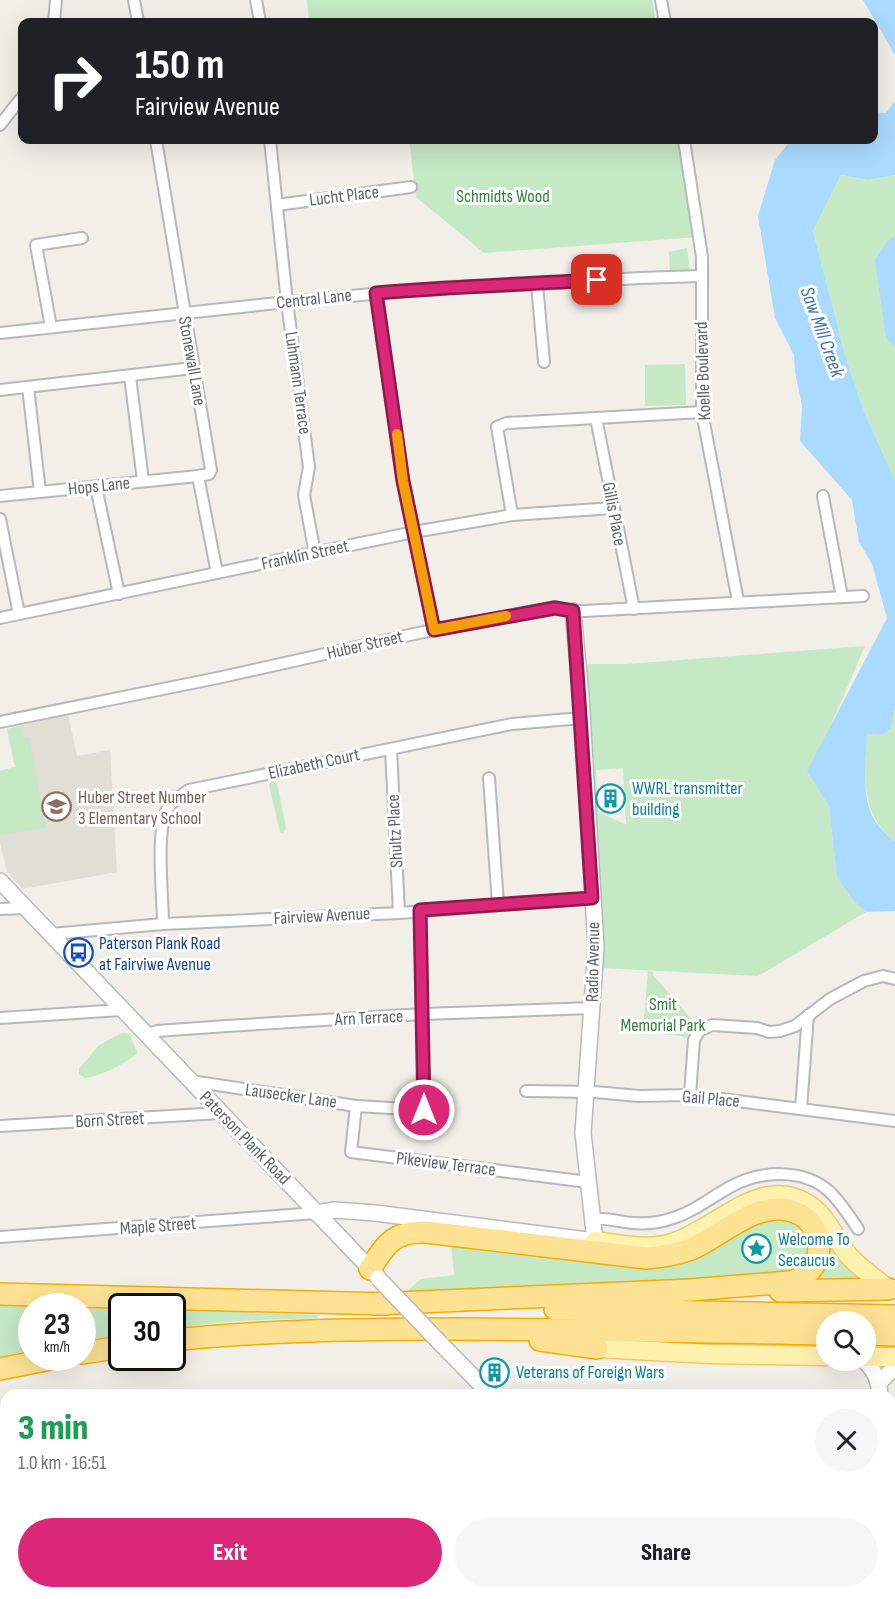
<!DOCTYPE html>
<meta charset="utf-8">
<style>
:root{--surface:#fff;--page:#f6f6f6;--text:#202124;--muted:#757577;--accent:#db2777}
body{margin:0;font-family:"Sofia Sans Condensed",sans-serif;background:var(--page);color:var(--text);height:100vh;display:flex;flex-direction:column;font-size:22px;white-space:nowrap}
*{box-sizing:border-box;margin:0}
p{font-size:20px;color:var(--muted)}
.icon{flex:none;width:33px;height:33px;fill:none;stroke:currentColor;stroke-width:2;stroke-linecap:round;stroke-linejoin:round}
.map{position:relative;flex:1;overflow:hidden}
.panel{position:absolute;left:0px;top:1389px;width:896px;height:210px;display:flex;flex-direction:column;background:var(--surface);border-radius:18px 18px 0 0;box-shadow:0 6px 24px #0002}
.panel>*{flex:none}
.guide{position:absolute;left:18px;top:18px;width:860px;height:126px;border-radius:12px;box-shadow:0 6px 24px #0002;background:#202124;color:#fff;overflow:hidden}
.buttons{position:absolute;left:816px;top:1311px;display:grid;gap:12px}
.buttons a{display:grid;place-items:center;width:60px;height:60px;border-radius:50%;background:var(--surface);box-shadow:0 6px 24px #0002;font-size:30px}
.speed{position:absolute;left:18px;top:1293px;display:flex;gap:12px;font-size:30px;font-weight:700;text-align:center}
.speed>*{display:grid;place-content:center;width:78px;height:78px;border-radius:50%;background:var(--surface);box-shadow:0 6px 24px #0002;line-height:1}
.speed small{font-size:15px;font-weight:400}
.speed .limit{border:3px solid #111;border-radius:9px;background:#fff;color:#111}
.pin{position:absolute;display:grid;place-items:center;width:51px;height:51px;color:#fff;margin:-26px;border-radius:12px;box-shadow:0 3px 9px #0006}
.me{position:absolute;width:66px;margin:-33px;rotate:0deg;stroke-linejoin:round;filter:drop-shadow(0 0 4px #0008)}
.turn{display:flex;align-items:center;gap:21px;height:126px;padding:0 18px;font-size:27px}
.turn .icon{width:78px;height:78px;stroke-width:2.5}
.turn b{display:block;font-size:42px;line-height:51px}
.round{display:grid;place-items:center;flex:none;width:63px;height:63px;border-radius:32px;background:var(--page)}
.head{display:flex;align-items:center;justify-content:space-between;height:102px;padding:0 18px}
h1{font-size:36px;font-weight:800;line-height:45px;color:#1e9e55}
.cta{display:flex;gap:12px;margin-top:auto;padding:12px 18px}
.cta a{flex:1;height:69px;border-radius:36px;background:var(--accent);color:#fff;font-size:24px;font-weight:800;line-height:69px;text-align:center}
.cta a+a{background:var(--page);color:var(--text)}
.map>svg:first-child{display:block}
.education{fill:#e1ded6}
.green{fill:#c5e8c5;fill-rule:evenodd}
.water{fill:#aadaff}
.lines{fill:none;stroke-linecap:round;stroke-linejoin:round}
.street-casing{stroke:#b5b8bc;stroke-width:14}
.secondary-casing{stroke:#b6babf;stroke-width:18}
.primary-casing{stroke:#f2c960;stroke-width:21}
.highway-casing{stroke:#f9ab00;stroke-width:24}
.street{stroke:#fff;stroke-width:10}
.secondary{stroke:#fff;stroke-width:15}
.primary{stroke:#fff2af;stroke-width:18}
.highway{stroke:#fde293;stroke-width:21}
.secondary-bridge-casing{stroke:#b6babf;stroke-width:18;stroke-linecap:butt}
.secondary-bridge{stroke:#fff;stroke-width:15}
.route-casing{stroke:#8e194d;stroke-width:15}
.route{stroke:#db2777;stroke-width:10}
.slow{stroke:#f59e0b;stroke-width:10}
.labels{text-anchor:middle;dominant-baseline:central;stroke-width:6;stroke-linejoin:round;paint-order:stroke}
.street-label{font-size:18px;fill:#5f6368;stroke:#fff}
.park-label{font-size:18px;fill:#348238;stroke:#fff}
.culture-label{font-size:18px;fill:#0d838f;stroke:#fff;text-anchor:start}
.education-label{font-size:18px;fill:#785e54;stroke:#fff;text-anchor:start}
.transit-label{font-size:18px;fill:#164399;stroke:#fff;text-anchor:start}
.water-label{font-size:20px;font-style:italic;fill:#4174aa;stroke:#fff}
</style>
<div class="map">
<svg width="895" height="1599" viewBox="0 0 895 1599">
<rect width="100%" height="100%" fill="#f1efe8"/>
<path class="education" d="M68 714 77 756 110 750 117 872 23 889 7 872 0 843V771L15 767 7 729Z"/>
<g class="green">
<path d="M307 0H652L656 22H309Z"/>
<path d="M409 140H678L697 237 484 253 416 197Z"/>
<path d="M841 175 868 180 895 175V235L887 242 895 345V480L864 412 845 355 813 231Z"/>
<path d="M687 248 690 270 670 272 669 252Z"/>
<path d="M685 364 686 405 645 406V365Z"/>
<path d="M865 646 831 725 808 771 829 806 837 878 853 900 866 912 758 976 602 968 601 906 585 664H627ZM623 768 626 824H625L598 812 596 770Z"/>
<path d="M895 704V841C859 814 865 775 867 734L882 735 891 728Z"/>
<path d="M21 726 23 737H29L46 827 0 835V771L15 767 7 729Z"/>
<path d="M272 781H276L278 787 286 829 283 833 280 832 269 785Z"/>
<path d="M648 971 654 972 653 975 695 1023 690 1028 687 1037 643 1031Z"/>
<path d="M122 1033 130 1034 137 1053C125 1064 101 1076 85 1078L79 1074V1069L99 1045Z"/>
<path d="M786 1215 811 1233V1261L790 1277 413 1295 408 1290 421 1279 454 1275 451 1242 570 1256 756 1219Z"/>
<path d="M822 1233 864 1279 795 1285Z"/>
<path d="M0 1305 54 1306H32L31 1350 0 1357Z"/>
<path d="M82 1308 121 1309V1335L83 1340Z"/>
<path d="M173 1310 318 1315 317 1318 235 1321 173 1328Z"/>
<path d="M890 1424H895V1599H891L890 1597Z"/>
</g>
<g class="water">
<path d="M863 0H895V55Z"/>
<path d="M895 101V175L868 180 841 175 813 231 845 355 864 412 895 480V704L891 728 882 735 867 734C866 753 863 791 869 807 873 822 884 833 895 841V911L866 912 853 900 837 878 829 806 807 771 887 618 872 564 859 542 852 500 800 441 802 406 795 372 794 355 775 318 758 216 775 160 791 140H873V112L886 113Z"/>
<path d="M895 235V345L886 338 875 260 887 242Z"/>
</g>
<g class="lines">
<defs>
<g id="street">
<path d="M134 0 138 22"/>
<path d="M256 0 260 22"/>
<path d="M661 0 665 22"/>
<path d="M54 22 56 0"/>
<path d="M0 125 22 97"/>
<path d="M270 140 287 302 309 467 304 495 315 554"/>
<path d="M684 140 702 257V412L738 601"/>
<path d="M277 205 411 187"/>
<path d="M537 285 544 362"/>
<path d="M377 293 403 481 434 630"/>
<path d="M51 327 36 245 82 238"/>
<path d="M0 333 287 302 447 287 504 286 640 278 701 276"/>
<path d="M130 376 143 481"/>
<path d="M28 387 40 492"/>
<path d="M0 390 193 368"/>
<path d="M596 418 634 609"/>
<path d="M198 476 217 573"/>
<path d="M96 487 119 594"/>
<path d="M0 496 198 476 209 474 211 470 156 140"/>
<path d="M823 496 842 597"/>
<path d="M512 515 497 427 507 423 702 412"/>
<path d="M0 519 19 614"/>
<path d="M0 618 414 532 512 515 613 508"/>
<path d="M0 722 222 677 423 632 555 607 573 611H585L863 596"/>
<path d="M391 749 399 913"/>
<path d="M489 778 498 904"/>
<path d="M0 909 25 908"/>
<path d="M163 924C163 897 155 829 168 808 172 801 182 795 189 790L512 724 582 718"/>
<path d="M51 934 163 924 399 913 592 898"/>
<path d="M0 1018 121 1010"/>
<path d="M146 1035 157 1031 227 1026 423 1014 592 1008"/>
<path d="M191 1081 356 1106 424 1110 420 910"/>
<path d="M526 1091 595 1092 639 1096 690 1095 895 1121"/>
<path d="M690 1095 694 1040 699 1031 712 1025 757 1028 769 1032 780 1031 795 1026 830 999 864 981 883 976 895 979"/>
<path d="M356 1106 351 1152 588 1182"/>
<path d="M801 1109 808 1015"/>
<path d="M0 1126 221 1113"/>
<path d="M592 1219C606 1217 619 1222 633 1223 645 1224 658 1223 670 1219 692 1213 710 1198 730 1187 760 1170 804 1168 830 1192 841 1203 850 1217 858 1229"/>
<path d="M0 1237 316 1213"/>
<path d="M890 1415H895"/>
<path d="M0 1452 6 1451"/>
<path d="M0 1465H6"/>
<path d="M29 1593 30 1599"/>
<path d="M135 1593V1599"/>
<path d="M239 1593 240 1599"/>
<path d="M352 1593V1599"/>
<path d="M451 1593V1599"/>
<path d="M554 1593V1599"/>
<path d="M571 1593 589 1599"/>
<path d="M612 1593 629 1599"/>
</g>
<g id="secondary">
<path d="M0 881 377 1276"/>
<path d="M316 1213 335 1210 375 1213 595 1241 583 1133 596 947 581 697 573 611"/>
<path d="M441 1344 491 1395"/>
<path d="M863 1360C875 1369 879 1381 880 1395"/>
<path d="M879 1383 895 1367"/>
<path d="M690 1593 698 1599"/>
<path d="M885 1593V1599"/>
</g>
<g id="primary">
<path d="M595 1241C619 1244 648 1251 672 1243 714 1231 759 1175 806 1203 826 1214 835 1239 849 1256 860 1268 875 1278 888 1289H895"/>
<path d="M597 1348 710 1354 826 1356"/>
<path d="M866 1357H895"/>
</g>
<g id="highway">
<path d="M370 1269C386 1244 393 1231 426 1232L646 1258C661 1257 677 1254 691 1249 722 1236 752 1203 788 1210 828 1218 830 1274 789 1282L690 1290 374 1304"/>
<path d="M780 1291 888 1289"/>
<path d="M0 1294 386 1304"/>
<path d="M555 1309 895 1316"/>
<path d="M866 1334 895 1335"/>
<path d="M172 1340C270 1330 366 1329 463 1329 584 1330 705 1331 826 1334"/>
<path d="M540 1340 597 1348"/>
<path d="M82 1353 122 1347"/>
<path d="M0 1369 56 1358"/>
</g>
</defs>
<use href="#street" class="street-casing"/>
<use href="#secondary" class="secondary-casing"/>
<use href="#primary" class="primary-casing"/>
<use href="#highway" class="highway-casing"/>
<use href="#street" class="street"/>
<use href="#secondary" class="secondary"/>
<use href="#primary" class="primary"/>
<use href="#highway" class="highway"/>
<defs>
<path id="secondary-bridge" d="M378 1278 441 1344"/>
</defs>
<use href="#secondary-bridge" class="secondary-bridge-casing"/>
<use href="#secondary-bridge" class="secondary-bridge"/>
</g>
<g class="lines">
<defs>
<path id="route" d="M424 1110 420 910 592 898 573 611 555 608 434 630 403 481 376 293C450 287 523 284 597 280"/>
</defs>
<use href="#route" class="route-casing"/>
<use href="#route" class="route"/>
<path class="slow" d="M397 434 403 481 434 630 506 616"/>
</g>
<defs>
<symbol id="building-ring" viewBox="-11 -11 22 22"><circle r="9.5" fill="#fff" stroke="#0f9aa8" stroke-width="1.5"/><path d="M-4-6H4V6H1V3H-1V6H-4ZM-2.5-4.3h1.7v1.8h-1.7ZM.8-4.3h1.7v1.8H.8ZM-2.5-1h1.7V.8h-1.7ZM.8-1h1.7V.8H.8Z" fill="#0f9aa8"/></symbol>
<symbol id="school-ring" viewBox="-11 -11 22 22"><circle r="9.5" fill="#fff" stroke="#8d6e63" stroke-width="1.5"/><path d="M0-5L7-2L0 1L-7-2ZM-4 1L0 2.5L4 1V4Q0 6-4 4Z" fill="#8d6e63"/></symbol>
<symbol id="bus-ring" viewBox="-11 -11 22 22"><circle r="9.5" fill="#fff" stroke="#1a4fb4" stroke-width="1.5"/><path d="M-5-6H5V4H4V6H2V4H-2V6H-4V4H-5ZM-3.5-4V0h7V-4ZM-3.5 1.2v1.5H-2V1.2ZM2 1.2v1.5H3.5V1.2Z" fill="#1a4fb4"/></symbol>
<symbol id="sight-ring" viewBox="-11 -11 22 22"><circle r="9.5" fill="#fff" stroke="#0f9aa8" stroke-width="1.5"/><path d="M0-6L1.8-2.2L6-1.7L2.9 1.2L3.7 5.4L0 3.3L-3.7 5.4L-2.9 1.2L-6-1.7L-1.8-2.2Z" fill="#0f9aa8"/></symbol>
</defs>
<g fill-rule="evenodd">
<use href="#building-ring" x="594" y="782" width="33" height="33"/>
<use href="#school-ring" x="40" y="790" width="33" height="33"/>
<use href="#bus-ring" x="62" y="936" width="33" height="33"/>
<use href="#sight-ring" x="740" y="1232" width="33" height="33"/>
<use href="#building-ring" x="478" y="1356" width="33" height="33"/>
</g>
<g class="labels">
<g class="street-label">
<text transform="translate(344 196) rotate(-7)">Lucht Place</text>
<text transform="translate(314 299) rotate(-6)">Central Lane</text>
<text transform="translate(192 361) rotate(80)">Stonewall Lane</text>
<text transform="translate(703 371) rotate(-92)">Koelle Boulevard</text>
<text transform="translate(298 383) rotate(82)">Luhmann Terrace</text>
<text transform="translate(99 486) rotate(-6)">Hops Lane</text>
<text transform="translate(614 514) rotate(79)">Gillis Place</text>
<text transform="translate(305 555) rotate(-12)">Franklin Street</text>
<text transform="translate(365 645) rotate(-13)">Huber Street</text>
<text transform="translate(314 764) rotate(-12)">Elizabeth Court</text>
<text transform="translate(395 831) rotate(-93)">Shultz Place</text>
<text transform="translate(322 916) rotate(-3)">Fairview Avenue</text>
<text transform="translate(593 962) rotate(-89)">Radio Avenue</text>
<text transform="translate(369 1018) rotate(-3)">Arn Terrace</text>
<text transform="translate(291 1096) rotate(8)">Lausecker Lane</text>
<text transform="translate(711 1099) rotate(5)">Gail Place</text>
<text transform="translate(110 1120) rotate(-3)">Born Street</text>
<text transform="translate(245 1138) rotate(46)">Paterson Plank Road</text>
<text transform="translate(446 1164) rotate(7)">Pikeview Terrace</text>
<text transform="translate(158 1226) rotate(-4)">Maple Street</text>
</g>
<g class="park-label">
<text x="503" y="196">Schmidts Wood</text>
<text x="663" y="1004">Smit<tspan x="663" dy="21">Memorial Park</tspan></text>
</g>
<g class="culture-label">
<text x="632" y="788">WWRL transmitter<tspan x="632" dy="21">building</tspan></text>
<text x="778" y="1239">Welcome To<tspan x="778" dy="21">Secaucus</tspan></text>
<text x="516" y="1372">Veterans of Foreign Wars</text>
</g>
<g class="education-label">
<text x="78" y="797">Huber Street Number<tspan x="78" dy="21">3 Elementary School</tspan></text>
</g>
<g class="transit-label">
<text x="99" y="943">Paterson Plank Road<tspan x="99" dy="21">at Fairviwe Avenue</tspan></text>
</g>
<g class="water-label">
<text transform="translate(822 332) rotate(70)">Saw Mill Creek</text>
</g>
</g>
</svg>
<div class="buttons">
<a><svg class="icon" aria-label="search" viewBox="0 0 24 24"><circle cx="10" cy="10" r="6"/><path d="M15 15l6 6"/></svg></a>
</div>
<div class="speed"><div>23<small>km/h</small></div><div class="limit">30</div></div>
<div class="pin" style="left:597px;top:280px;background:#d93025"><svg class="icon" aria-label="arrive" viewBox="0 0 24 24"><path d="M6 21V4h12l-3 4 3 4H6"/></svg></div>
<svg class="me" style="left:424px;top:1110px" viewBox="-20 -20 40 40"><circle r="17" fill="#db2777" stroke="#fff" stroke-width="3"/><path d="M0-11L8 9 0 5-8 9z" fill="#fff"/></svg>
<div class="guide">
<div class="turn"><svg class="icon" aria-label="right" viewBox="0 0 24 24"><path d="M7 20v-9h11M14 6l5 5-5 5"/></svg><div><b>150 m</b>Fairview Avenue</div></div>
</div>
<section class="panel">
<div class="head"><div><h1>3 min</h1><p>1.0 km · 16:51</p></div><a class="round"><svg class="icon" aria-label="close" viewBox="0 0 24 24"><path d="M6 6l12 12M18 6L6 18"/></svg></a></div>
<div class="cta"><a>Exit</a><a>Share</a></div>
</section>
</div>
